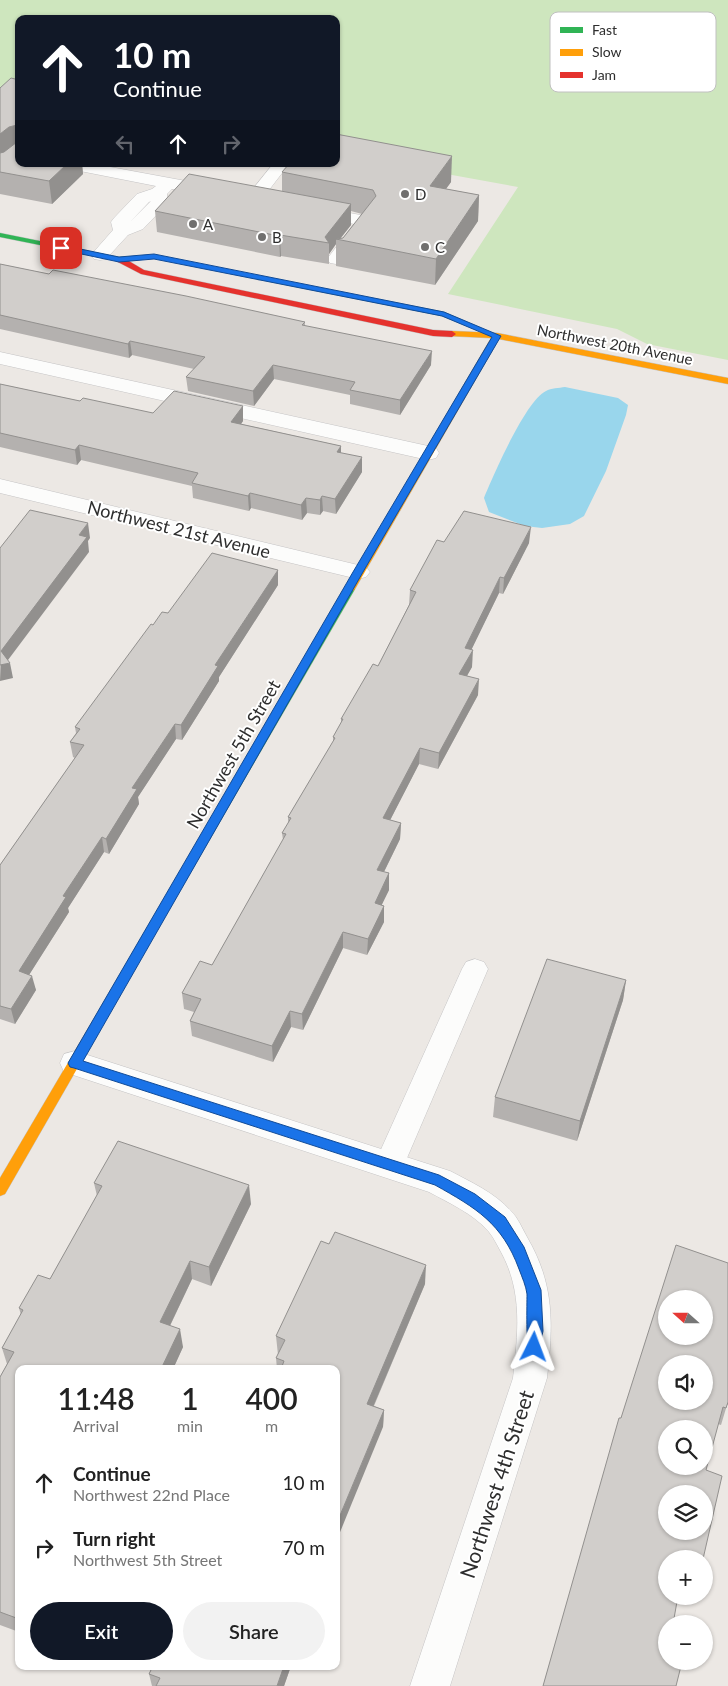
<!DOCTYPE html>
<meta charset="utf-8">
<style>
:root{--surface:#fff;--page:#f2f2f2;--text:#222;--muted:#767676;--accent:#111827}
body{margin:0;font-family:Lato,sans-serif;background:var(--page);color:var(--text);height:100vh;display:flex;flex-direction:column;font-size:19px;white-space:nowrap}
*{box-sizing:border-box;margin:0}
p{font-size:16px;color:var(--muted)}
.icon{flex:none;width:28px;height:28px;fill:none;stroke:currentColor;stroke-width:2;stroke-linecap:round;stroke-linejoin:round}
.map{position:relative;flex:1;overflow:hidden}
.drawer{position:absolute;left:15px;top:1365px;width:325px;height:305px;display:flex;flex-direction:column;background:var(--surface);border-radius:10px;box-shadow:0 1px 4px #0004}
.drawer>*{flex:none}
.banner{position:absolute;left:15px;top:15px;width:325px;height:152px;border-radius:10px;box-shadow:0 1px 4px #0004;background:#111827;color:#fff;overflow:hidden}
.needle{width:32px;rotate:291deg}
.fabs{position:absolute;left:658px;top:1290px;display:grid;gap:10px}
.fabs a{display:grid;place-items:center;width:55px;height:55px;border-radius:50%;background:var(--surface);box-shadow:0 1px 4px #0004;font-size:25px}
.pin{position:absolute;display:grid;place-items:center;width:42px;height:42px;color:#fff;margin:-21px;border-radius:10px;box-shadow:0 2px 8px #0006}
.me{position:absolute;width:55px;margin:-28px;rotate:3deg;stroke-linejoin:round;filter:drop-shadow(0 0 4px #0008)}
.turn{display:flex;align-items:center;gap:18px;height:105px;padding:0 15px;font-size:22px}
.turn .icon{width:65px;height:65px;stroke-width:2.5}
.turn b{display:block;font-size:35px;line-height:42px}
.lanes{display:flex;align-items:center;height:48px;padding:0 15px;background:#0003;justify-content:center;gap:25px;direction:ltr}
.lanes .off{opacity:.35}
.eta{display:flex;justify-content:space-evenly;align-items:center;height:85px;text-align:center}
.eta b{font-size:30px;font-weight:600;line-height:35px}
.button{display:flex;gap:10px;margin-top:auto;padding:10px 15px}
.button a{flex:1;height:58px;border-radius:30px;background:var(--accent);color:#fff;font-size:20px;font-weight:600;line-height:58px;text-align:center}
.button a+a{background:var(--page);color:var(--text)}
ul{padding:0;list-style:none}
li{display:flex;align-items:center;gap:15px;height:65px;padding:0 15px}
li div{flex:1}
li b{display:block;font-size:19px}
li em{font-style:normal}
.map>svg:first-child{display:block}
.green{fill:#cee6be}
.water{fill:#99d6ec}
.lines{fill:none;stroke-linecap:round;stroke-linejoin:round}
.lane-casing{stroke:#c5c4c5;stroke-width:1}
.street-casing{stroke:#c5c4c5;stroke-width:1}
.fast-casing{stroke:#c5c4c5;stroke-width:1}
.slow-casing{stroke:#c5c4c5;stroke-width:1}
.jam-casing{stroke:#c5c4c5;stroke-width:1}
.lane{fill:#fcfcfb;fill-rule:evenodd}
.street{fill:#fcfcfb;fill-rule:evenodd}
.fast{fill:#30b455;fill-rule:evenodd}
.slow{fill:#ff9f0a;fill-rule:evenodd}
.jam{fill:#e5322d;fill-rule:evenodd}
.wall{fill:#b4b1af;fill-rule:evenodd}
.shaded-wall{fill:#92908e}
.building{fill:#d1cecb;stroke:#92908e;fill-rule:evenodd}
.route{fill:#1a73e8;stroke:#114b97}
.poi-dot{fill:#706f6e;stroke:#fff;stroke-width:2}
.labels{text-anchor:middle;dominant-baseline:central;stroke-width:4;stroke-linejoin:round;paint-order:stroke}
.far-poi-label{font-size:15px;fill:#2e2e2e;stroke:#fff;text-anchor:start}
.far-street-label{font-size:15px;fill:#2e2e2e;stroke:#fff}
.street-label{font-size:18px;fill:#2e2e2e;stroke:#fff}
.near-street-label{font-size:21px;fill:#2e2e2e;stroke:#fff}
.key{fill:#fff;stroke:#c0c0c0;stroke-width:1}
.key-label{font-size:14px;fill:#2e2e2e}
</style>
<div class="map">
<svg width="728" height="1686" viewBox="0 0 728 1686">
<rect width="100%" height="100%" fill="#ece8e4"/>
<path class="green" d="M0 0H728V360L647 344 617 329 448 294 518 187 336 154V19H19V98L0 94Z"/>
<path class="water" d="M565 387 618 398 628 405 626 415 606 471 584 516 570 524 542 528 525 526 489 512 484 498C493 476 526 400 546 391 551 388 559 388 565 387Z"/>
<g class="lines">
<defs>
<g id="lane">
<path d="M62 164H94L213 186 219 187 221 191 219 195 213 196 172 189 167 194 168 201 166 205 143 229 128 235 106 259 100 260 94 259 91 255 113 230 111 222 114 218 137 194 152 189 156 186 70 169 64 167ZM151 201 130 222 149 202Z"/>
<path d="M273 164H289L259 203H247L245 199Z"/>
<path d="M318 207 371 217 374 221 342 263 336 264 330 263 327 259 354 224 312 216 309 212 312 208Z"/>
<path d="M475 959 484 962 488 969 404 1165 399 1174 389 1177 379 1174 374 1165 462 969 466 962Z"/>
</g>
<g id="street">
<path d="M0 352 428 446 436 448 439 453 436 458 428 460 0 364Z"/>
<path d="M0 479 358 565 366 567 370 572 366 577 358 579 0 493Z"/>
<path d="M75 1051 450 1171C471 1182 495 1193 511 1211 518 1218 522 1228 527 1237 555 1285 553 1325 547 1378L450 1686H410L513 1378C518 1334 523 1292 501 1252 497 1245 494 1238 489 1232 474 1214 449 1203 429 1192L64 1072 60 1063 64 1054Z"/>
</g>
<g id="fast">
<path d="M0 233 119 257 138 256 142 258 138 260 119 261 0 237Z"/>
<path d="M258 276 444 312 481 328 477 330 442 316 261 280H258Z"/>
<path d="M350 586 355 589 120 994H112L110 991 112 988 345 589Z"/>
</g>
<g id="slow">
<path d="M452 331 497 333 728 378V384L499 339 355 589 353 591H347L345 589 491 338 449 336V332Z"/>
<path d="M116 986 120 988 122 991 120 994 5 1194 0 1196V1178L112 988Z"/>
</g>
<path id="jam" d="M116 257H122L144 270 433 330 452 331 456 334 452 337 433 336 141 274 116 261Z"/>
</defs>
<use href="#lane" class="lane-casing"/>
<use href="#street" class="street-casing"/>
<use href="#fast" class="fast-casing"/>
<use href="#slow" class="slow-casing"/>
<use href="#jam" class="jam-casing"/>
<use href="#lane" class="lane"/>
<use href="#street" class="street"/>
<use href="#fast" class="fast"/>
<use href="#slow" class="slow"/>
<use href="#jam" class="jam"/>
</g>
<g class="wall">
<path d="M0 88 19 164H82L83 174 52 204 0 194Z"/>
<path d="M282 172 451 182 446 189 479 195 478 221 435 285 336 266V244L329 254V264L281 256 280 257 157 232 155 211 282 191ZM351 211 362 214 343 238H341L351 225Z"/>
<path d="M0 264 49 274 305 322V326L431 365 400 415 350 404V395L274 379 254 406 188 391 186 377 194 369 132 355 129 358 0 329Z"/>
<path d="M0 384 80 401 153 413 243 406V421L241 424 341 446V453L362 472 336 514 323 511 320 515 307 513 302 520 251 508 249 511 193 498 192 486 81 460 77 465 0 447Z"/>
<path d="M444 542 529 543 503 594 499 593 471 650 472 667 467 675 478 695 438 769 419 764 390 820 401 823 400 839 384 872 389 873V890L381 905 384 906V922L367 955 343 948 303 1030 291 1027 273 1062 192 1036 190 1021 194 1012 184 1009 182 993 212 965 283 840 282 833 288 824V817L333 742V737L341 723V719L378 666 409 605 410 590Z"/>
<path d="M278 570V585L219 677V681L182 740 176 739 138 797 139 804 109 854 104 852 68 908 69 912 29 975 36 990 15 1024 0 1019V865L75 758 73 757 70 742 76 733 75 727 153 625 168 613Z"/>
<path d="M626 980 623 1000 577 1141 493 1117 495 1097Z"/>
<path d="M94 1183 251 1204 211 1286 192 1279 170 1326 183 1347 173 1369H19V1632L0 1625V1377L7 1364 2 1348 21 1315 19 1308 50 1279 97 1196Z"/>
<path d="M728 1263V1405H727L721 1425 718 1424 666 1596H694L691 1604 678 1600 543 1686 621 1418Z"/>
<path d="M425 1284 374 1406 384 1410 383 1427 336 1369H277L276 1358 278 1355 276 1336Z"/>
<path d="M153 1666H291L284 1686H152L149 1674Z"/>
</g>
<g class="shaded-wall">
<path d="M17 125 19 148 0 160V134L9 127Z"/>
<path d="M452 156 451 182 429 212 430 186Z"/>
<path d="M67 164H82L83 174 52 204 49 181Z"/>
<path d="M479 195 478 221 435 285 436 259Z"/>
<path d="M351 204V225L339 240 336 239V244L329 254V243L325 237Z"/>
<path d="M280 235 281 256 280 257 279 236Z"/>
<path d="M130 341 132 355 129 358 128 344Z"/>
<path d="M432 351 431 365 400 415V400Z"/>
<path d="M273 365 274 379 254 406 253 391Z"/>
<path d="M243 406V421L232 437 231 422Z"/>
<path d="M79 445 81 460 77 465 75 450Z"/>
<path d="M341 446V461L337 452Z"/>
<path d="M362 457V472L336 514 335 499Z"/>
<path d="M250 493 251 508 249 511 248 496Z"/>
<path d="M322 496 323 511 320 515V500Z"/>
<path d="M306 498 307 513 302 520 301 505Z"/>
<path d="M88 523 90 538 88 541 89 552 5 664 10 663 13 678 0 681 1 651 79 535Z"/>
<path d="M531 527 529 543 503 594 504 578Z"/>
<path d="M278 570V585L219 677V681L182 740 181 725 215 665Z"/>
<path d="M500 577 499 593 464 665 465 648Z"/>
<path d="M473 650 472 667 459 690V674Z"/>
<path d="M479 679 478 695 438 769 439 753Z"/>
<path d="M175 724 176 739 138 797 139 804 109 854 106 839 132 788Z"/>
<path d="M420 748 419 764 383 834V818Z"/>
<path d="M401 823 400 839 377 886V870Z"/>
<path d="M102 837 104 852 68 908 69 912 22 986 19 971 63 896Z"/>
<path d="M389 873V890L375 919V903Z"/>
<path d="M384 906V922L367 955 368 939Z"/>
<path d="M343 932V948L303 1030 302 1014Z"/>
<path d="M32 976 36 990 15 1024 11 1009Z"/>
<path d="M626 980 623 1000 577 1141 580 1121Z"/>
<path d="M290 1011 291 1027 273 1062 272 1046Z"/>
<path d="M249 1185 251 1204 211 1286 209 1267Z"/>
<path d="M190 1261 192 1279 163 1340 160 1322Z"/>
<path d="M426 1265 425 1284 367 1421V1404Z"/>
<path d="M180 1329 183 1347 173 1369H161Z"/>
<path d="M384 1410 383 1427 336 1542V1525Z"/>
<path d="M284 1666H291L284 1686H277Z"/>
</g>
<g class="building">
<path d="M11 78 19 80V164H67L49 181 0 172V153L4 152 17 142V125L9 127 0 134V88Z"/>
<path d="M336 134 452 156 430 186 479 195 436 259 336 239 343 238 376 196 373 190 282 172 289 164H336Z"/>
<path d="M189 174 351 204 325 237 329 243 280 235 279 236 155 211Z"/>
<path d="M0 264 49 274 53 270 186 296 305 322 302 325 432 351 400 400 350 390 355 382 273 365 253 391 186 377 205 357 130 341 128 344 0 315Z"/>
<path d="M0 384 80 401 83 398 153 413 174 391 243 406 231 422 341 446 337 452 362 457 335 499 322 496 320 500 306 498 301 505 250 493 248 496 192 483 198 473 79 445 75 450 0 433Z"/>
<path d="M30 510 88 523 79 535 87 537 1 651 10 663 0 665V548Z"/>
<path d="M464 511 531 527 504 578 500 577 465 648 473 650 459 674 479 679 439 753 420 748 383 818 401 823 377 870 389 873 375 903 384 906 368 939 343 932 302 1014 290 1011 272 1046 190 1021 201 999 182 993 200 961 212 965 286 834 282 833 291 818 288 817 335 738 333 737 343 719H341L373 664 378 666 416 592 410 590 437 540 444 542Z"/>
<path d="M212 553 278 570 215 665 218 666 181 725 175 724 132 788 137 789 106 839 102 837 63 896 66 897 19 971 32 976 11 1009 0 1006V865L84 745 70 742 80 729 75 727 151 624 153 625 162 612 168 613Z"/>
<path d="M547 959 626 980 580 1121 495 1097Z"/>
<path d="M118 1141 249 1185 209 1267 190 1261 160 1322 180 1329 161 1369H143L140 1368 139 1369H19V1619L0 1612V1377L14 1352 2 1348 23 1310 19 1308 38 1275 50 1279 102 1186 94 1183Z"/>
<path d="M335 1232 426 1265 367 1404 384 1410 336 1525V1369H281L284 1361 276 1358 285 1340 276 1336 321 1241 329 1244Z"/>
<path d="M676 1245 728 1263V1402L726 1408 723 1407 706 1470 722 1476 703 1559H666V1596H678L673 1624H666V1661H679L682 1662 676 1686H543L619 1418H621ZM666 1299H704V1336H666ZM666 1364H704V1401H666ZM666 1429H704V1466H666ZM666 1494H704V1531H666Z"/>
<path d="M153 1666H284L277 1686H156L160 1678 149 1674Z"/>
</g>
<path class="route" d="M61 245 119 257 154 254 444 312 501 336 363 572 83 1061 439 1175 475 1194 505 1217 524 1247 541 1290 543 1331 539 1351 534 1353 529 1351C526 1345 527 1305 527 1294 526 1286 522 1277 519 1269 502 1223 476 1208 435 1185L74 1068 70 1067 68 1063 353 572 492 337 442 316 154 259 119 262 58 249 57 248Z"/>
<g class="poi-dot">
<circle cx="405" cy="194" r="5"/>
<circle cx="193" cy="224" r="5"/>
<circle cx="262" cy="237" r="5"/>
<circle cx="425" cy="247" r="5"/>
</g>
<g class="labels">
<g class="far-poi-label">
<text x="415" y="194">D</text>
<text x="203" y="224">A</text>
<text x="272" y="237">B</text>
<text x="435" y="247">C</text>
</g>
<g class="far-street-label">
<text transform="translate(615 344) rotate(11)">Northwest 20th Avenue</text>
</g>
<g class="street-label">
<text transform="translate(179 529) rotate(14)">Northwest 21st Avenue</text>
<text transform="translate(233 754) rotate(-60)">Northwest 5th Street</text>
</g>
<g class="near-street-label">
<text transform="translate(496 1484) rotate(-72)">Northwest 4th Street</text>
</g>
</g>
<rect x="550" y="12" width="166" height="80" rx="8" class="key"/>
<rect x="560" y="27" width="23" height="6" fill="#30b455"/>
<rect x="560" y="49" width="23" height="7" fill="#ff9f0a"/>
<rect x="560" y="72" width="23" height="6" fill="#e5322d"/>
<g class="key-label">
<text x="592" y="35">Fast</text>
<text x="592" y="57">Slow</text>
<text x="592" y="80">Jam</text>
</g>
</svg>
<div class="fabs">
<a><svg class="needle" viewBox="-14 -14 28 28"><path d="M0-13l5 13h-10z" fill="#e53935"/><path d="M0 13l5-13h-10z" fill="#767676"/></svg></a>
<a><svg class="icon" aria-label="sound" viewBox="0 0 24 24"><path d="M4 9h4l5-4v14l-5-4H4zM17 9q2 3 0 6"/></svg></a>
<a><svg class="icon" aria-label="search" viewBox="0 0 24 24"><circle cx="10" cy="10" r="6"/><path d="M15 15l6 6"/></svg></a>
<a><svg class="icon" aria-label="layers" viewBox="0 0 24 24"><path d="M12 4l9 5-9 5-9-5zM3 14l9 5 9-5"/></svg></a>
<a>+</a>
<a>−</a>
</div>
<div class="pin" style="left:61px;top:248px;background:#d93025"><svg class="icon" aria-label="arrive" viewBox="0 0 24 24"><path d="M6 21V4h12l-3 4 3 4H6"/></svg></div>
<svg class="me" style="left:534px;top:1347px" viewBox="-20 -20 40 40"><path d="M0-17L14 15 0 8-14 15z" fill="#1a73e8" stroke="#fff" stroke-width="4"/></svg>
<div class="banner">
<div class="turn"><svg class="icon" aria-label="ahead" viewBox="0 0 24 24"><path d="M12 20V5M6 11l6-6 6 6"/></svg><div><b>10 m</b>Continue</div></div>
<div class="lanes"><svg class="icon off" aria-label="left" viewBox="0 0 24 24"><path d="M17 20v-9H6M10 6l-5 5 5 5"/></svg><svg class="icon" aria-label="ahead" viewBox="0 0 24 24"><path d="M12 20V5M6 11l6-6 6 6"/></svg><svg class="icon off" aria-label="right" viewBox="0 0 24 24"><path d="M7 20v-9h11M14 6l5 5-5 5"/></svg></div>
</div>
<section class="drawer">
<div class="eta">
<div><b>11:48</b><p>Arrival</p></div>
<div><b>1</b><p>min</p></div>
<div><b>400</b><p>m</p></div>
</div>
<ul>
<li><svg class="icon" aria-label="ahead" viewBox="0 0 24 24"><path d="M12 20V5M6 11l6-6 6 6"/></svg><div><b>Continue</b><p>Northwest 22nd Place</p></div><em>10 m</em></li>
<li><svg class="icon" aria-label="right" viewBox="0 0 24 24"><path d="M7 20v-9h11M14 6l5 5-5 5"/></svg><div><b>Turn right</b><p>Northwest 5th Street</p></div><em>70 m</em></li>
</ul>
<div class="button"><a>Exit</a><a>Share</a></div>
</section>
</div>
